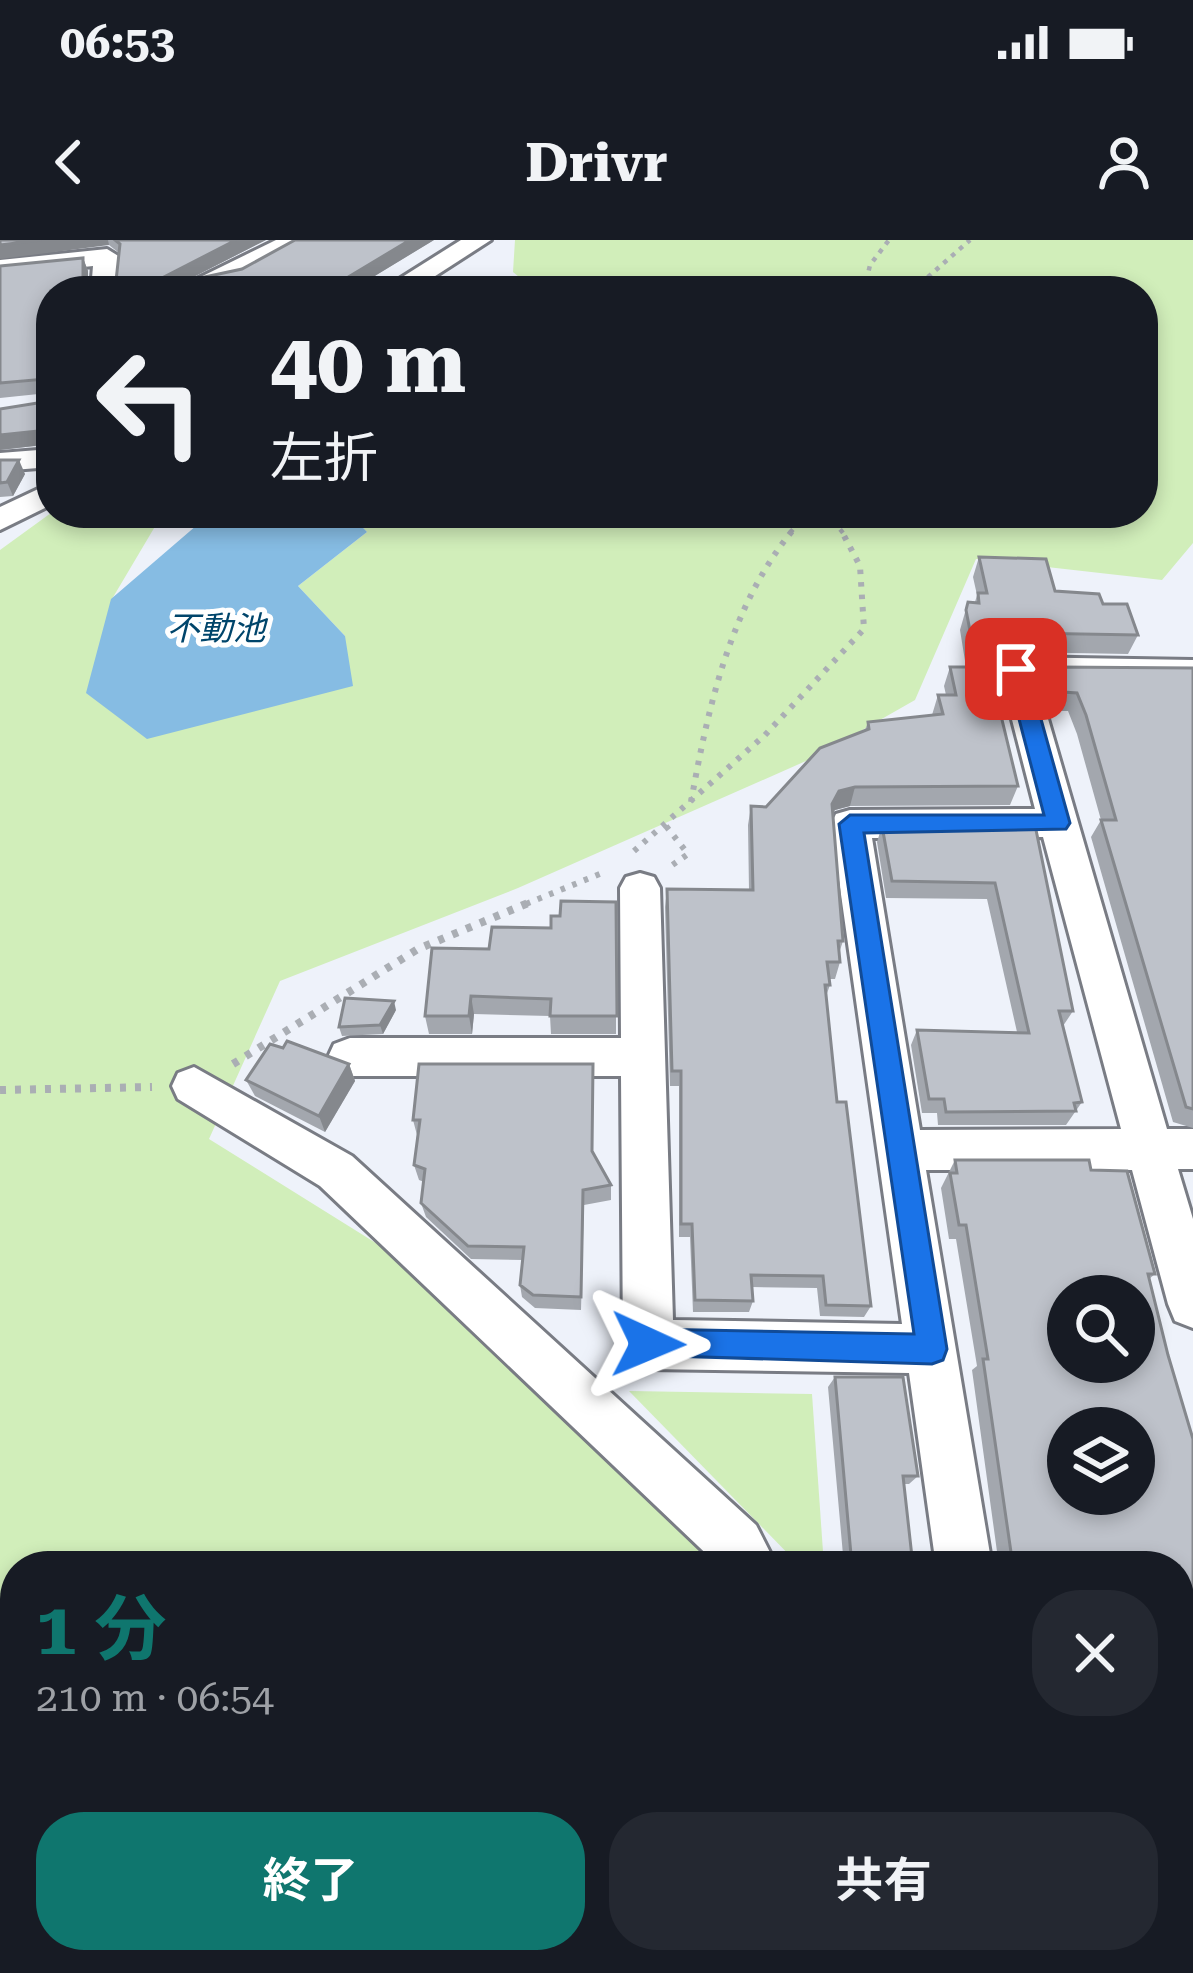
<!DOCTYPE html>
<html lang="ja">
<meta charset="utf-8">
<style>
:root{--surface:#171b24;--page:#242831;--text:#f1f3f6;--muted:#9ea1a6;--accent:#0f766e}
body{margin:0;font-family:"Roboto Serif","Noto Sans JP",serif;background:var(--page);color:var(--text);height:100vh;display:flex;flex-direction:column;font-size:45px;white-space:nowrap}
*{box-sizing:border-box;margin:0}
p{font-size:39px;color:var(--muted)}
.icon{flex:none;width:66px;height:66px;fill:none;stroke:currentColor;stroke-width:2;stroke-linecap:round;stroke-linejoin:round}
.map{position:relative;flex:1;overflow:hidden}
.panel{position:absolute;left:0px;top:1311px;width:1194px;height:423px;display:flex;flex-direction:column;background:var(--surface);border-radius:48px 48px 0 0;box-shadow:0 6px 18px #0003}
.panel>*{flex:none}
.top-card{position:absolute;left:36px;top:36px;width:1122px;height:252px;border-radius:48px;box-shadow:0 6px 18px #0003;background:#171b24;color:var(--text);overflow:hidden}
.buttons{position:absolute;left:1047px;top:1035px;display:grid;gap:24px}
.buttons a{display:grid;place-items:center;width:108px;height:108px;border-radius:50%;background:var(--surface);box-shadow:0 6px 18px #0003;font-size:60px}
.pin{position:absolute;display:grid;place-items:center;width:102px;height:102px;color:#fff;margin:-51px;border-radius:24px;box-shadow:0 6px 18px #0006}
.me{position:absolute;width:132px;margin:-66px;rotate:91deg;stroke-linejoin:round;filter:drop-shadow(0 0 9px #0008)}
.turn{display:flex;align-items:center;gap:42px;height:252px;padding:0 36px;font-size:54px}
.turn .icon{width:156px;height:156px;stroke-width:2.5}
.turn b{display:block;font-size:84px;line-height:102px}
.round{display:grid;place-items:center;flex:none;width:126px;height:126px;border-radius:48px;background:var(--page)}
.summary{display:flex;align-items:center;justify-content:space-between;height:204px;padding:0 36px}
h1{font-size:72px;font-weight:700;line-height:90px;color:var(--accent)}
.button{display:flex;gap:24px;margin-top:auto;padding:24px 36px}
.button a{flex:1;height:138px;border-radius:48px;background:var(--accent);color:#fff;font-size:48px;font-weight:700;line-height:138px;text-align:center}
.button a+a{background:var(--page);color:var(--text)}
.status{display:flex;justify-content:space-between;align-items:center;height:84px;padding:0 60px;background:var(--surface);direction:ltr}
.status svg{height:33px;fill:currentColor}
header{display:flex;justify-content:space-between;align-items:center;height:156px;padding:0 36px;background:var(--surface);font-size:54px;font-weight:700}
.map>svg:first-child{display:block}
.green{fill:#d1eeba}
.water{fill:#86bce3}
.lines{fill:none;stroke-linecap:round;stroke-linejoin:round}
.street-casing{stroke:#797c84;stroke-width:6}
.path-far2{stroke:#aaaeb4;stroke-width:4.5;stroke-dasharray:4.5 6;stroke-linecap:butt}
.path-far1{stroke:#aaaeb4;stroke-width:6;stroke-dasharray:4.5 8;stroke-linecap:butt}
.path{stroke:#aaaeb4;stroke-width:8;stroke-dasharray:6 9;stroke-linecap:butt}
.street{fill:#fff;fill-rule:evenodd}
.wall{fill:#a3a7ae}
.shaded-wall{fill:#85888d}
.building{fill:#bec2ca;stroke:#85888d;stroke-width:3;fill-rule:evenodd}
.route{fill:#1a73e8;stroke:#114b97;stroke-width:3}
.labels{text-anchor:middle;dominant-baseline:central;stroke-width:10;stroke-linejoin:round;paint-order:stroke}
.far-water-label{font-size:33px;font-style:italic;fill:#00456b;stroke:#fff}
</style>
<div class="status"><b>06:53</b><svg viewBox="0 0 49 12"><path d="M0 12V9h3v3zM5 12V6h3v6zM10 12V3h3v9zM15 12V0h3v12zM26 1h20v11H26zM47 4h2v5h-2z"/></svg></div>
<header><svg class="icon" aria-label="back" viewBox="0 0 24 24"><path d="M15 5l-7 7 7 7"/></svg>Drivr<svg class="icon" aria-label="person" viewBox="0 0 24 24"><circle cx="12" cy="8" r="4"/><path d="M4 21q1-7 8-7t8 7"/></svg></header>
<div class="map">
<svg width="1193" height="1733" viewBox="0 0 1193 1733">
<rect width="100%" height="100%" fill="#eef2fa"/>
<g class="green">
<path d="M515 0H1193V303L1162 340 976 319 915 460 815 517 518 648 280 741 209 899 602 1144 737 1326H15V1719H822L824 1733H0V310L51 273H163L112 359 90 441 345 396 298 346 367 292 349 273H1143V51H536L513 32Z"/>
<path d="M629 1151 812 1154 824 1326H800Z"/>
</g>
<path class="water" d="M211 273H349L367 292 298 346 345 396 353 446 147 499 86 453 111 359Z"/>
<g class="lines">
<defs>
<g id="street">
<path d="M276 0H307C274 35 218 51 172 51Z"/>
<path d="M461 0H491L412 51H380Z"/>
<path d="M107 9 120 17 117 51H91L93 26 0 36V20Z"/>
<path d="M51 209V227L0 231V213Z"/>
<path d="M51 243V265L0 290V267Z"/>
<path d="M1016 417 1193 420V444L1037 441 1167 889H1193V929H1178L1193 979V1088L1175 1081 1168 1064 1132 930H926L992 1326H936L909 1133 648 1129 630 1121 623 1104 621 836H350L334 830 328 817 334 804 350 798H621L620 648 626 637 640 633 654 637 660 648 673 1080 902 1084 831 584 836 574 850 570 1035 569 999 429ZM1043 597 1121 889 920 890 872 598Z"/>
<path d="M194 827 352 916 756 1285 777 1326H719L320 946 178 859 172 846 178 833Z"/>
<path d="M1193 1669V1733L1156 1725 1154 1719H1179V1670Z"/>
</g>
</defs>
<use href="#street" class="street-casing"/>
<g class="path-far2">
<path d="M864 51 870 25 889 0"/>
<path d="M912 51 970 0"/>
<path d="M827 273 843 293"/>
<path d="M790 293 807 273"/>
</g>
<g class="path-far1">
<path d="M691 562C708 468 730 366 793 290"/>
<path d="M666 586 688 614 671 626"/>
<path d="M634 611 765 495 864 389 860 326 841 290"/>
<path d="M526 664 602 633"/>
</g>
<g class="path">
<path d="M233 824 418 709 533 661"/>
<path d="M0 850 152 847"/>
</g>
<use href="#street" class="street"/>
</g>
<g class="wall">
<path d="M0 0H266L185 41 434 0 350 51H51V204L0 210V169L50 161 48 153 0 158V26L83 18 88 31V41H116L119 13 109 5Z"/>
<path d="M0 220 25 234 13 256 0 257Z"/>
<path d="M979 317 1055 351 1103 364 1138 395 1128 414 1016 412 1005 421 999 445 994 446 1018 546 1010 565 850 566 835 570 832 573 843 701 839 713 840 722 835 739H829L830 745 826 756 837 862 871 1066 864 1077 820 1076 817 1048 752 1047 753 1061 749 1072H693L690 997H679V846H670L665 667 667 649 749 650 748 585 751 566 766 567 865 490 868 482 932 475 938 455H946L944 446 950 427H966L960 390 968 362H975L977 355 973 337Z"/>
<path d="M1055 427 1193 428V888L1173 882 1091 597 1101 580 1077 494 1068 471H1055L1047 446Z"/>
<path d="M1035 585 1073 771 1063 786 1082 862 1066 885H938L937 873H922L911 805 917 790 1017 792 987 659 886 658 877 602 882 586Z"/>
<path d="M616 662V794H551L550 776 474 774 472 794H429L425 776 489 709 551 688 560 676Z"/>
<path d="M396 770 383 794 342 796 339 787Z"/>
<path d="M283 808 349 824 355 841 325 892 255 856 246 840Z"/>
<path d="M419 824 592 912 611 945V960L584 965 581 1070 535 1068 522 1057 520 1045 523 1020 471 1019 426 977 421 963 424 942 419 940 414 925 417 895 413 880Z"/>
<path d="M955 920 1091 930 1155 1034 1149 1039 1179 1326H999L972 1130 977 1126 956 999H949L941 948Z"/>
<path d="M835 1137 918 1236 909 1244H904L913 1326H844L828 1147Z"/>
</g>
<g class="shaded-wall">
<path d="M41 0H108L109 5 0 19V5Z"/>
<path d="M236 0H266L168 50 164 37Z"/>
<path d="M410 0H434L350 51H325Z"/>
<path d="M83 18 88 31V51L83 40Z"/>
<path d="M51 182V204L0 210V195Z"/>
<path d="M19 220 25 234 13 256 7 242Z"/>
<path d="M1024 393 1016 412 995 427 1002 408Z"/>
<path d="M1006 426 999 445 983 449 990 430Z"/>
<path d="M855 547 850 566 835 570 827 582 832 564 839 551Z"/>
<path d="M471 756 474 774 472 794 469 776Z"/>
<path d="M394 761 396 770 383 794 380 785Z"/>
<path d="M349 824 355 841 325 892 319 876Z"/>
</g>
<g class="building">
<path d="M0 0H41L0 5Z"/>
<path d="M115 0H236L164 37 168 42 186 41 242 29 295 0H410L325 51H51V182L48 190 0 195V169L50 161 45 139 0 143V26L83 18V40L116 41 120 4Z"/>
<path d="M0 220H19L7 242 0 243Z"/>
<path d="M979 317 1046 319 1055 351 1099 354 1103 364H1127L1138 395 1024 393 1002 408 1006 426 990 430 1018 546 855 547 839 551 832 564 843 701H838L840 722H827L830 745H825L837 862H846L871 1066 826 1065 823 1036 751 1035 753 1061 695 1060 692 984H681V831H672L667 649 753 650 751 566 766 567 820 508 869 489 868 482 943 474 938 455H956L950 427H977L966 370 968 362 979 363 978 353H987Z"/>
<path d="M1055 427 1193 428V869L1186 867 1101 580H1116L1086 475 1077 453 1063 452Z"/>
<path d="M1035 585 1073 771H1059L1082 862 1074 863 1076 871 946 872 944 859H929L917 790 1029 793 995 643 892 641 882 586Z"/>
<path d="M561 661 616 662 617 776H550L551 759 471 756 469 776H425L432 708 489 709 492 687 551 688V676H560Z"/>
<path d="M345 758 394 761 380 785 339 787Z"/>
<path d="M287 801 349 824 319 876 246 840 270 804 283 808Z"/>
<path d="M419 824H593L592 911 611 945 583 950 581 1057 533 1055 520 1045 524 1007 468 1006 421 963 425 929 414 925 420 880H413Z"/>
<path d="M955 920H1089L1091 930 1127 931 1155 1034H1148L1168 1115 1193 1199V1544H1179V1326H1013L983 1119H988L966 985H959L950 933H957ZM1068 1056H1134V1122H1068ZM1068 1188H1134V1254H1068Z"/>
<path d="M835 1137H903L918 1236H903L913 1326H852Z"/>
</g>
<path class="route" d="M1016 422 1027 429 1070 583 1066 589 864 593 947 1109 943 1120 932 1124 637 1115 633 1104 637 1094 648 1089 914 1094 839 584 850 575H1044L1006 429Z"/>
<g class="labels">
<g class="far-water-label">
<text x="216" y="388">不動池</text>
</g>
</g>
</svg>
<div class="buttons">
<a><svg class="icon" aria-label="search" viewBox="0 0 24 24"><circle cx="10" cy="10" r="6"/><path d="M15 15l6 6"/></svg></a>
<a><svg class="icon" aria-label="layers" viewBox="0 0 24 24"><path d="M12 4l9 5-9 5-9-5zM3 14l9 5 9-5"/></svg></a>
</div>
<div class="pin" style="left:1016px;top:429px;background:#d93025"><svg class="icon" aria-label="arrive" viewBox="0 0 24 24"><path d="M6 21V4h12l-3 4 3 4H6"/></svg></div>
<svg class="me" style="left:648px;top:1104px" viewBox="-20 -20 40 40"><path d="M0-17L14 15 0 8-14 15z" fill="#1a73e8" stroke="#fff" stroke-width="4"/></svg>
<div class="top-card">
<div class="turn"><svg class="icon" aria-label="left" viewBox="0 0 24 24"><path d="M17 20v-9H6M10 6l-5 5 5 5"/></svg><div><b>40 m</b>左折</div></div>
</div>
<section class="panel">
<div class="summary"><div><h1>1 分</h1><p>210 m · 06:54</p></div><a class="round"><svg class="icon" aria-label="close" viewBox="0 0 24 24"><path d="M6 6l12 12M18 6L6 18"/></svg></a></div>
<div class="button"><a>終了</a><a>共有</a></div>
</section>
</div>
